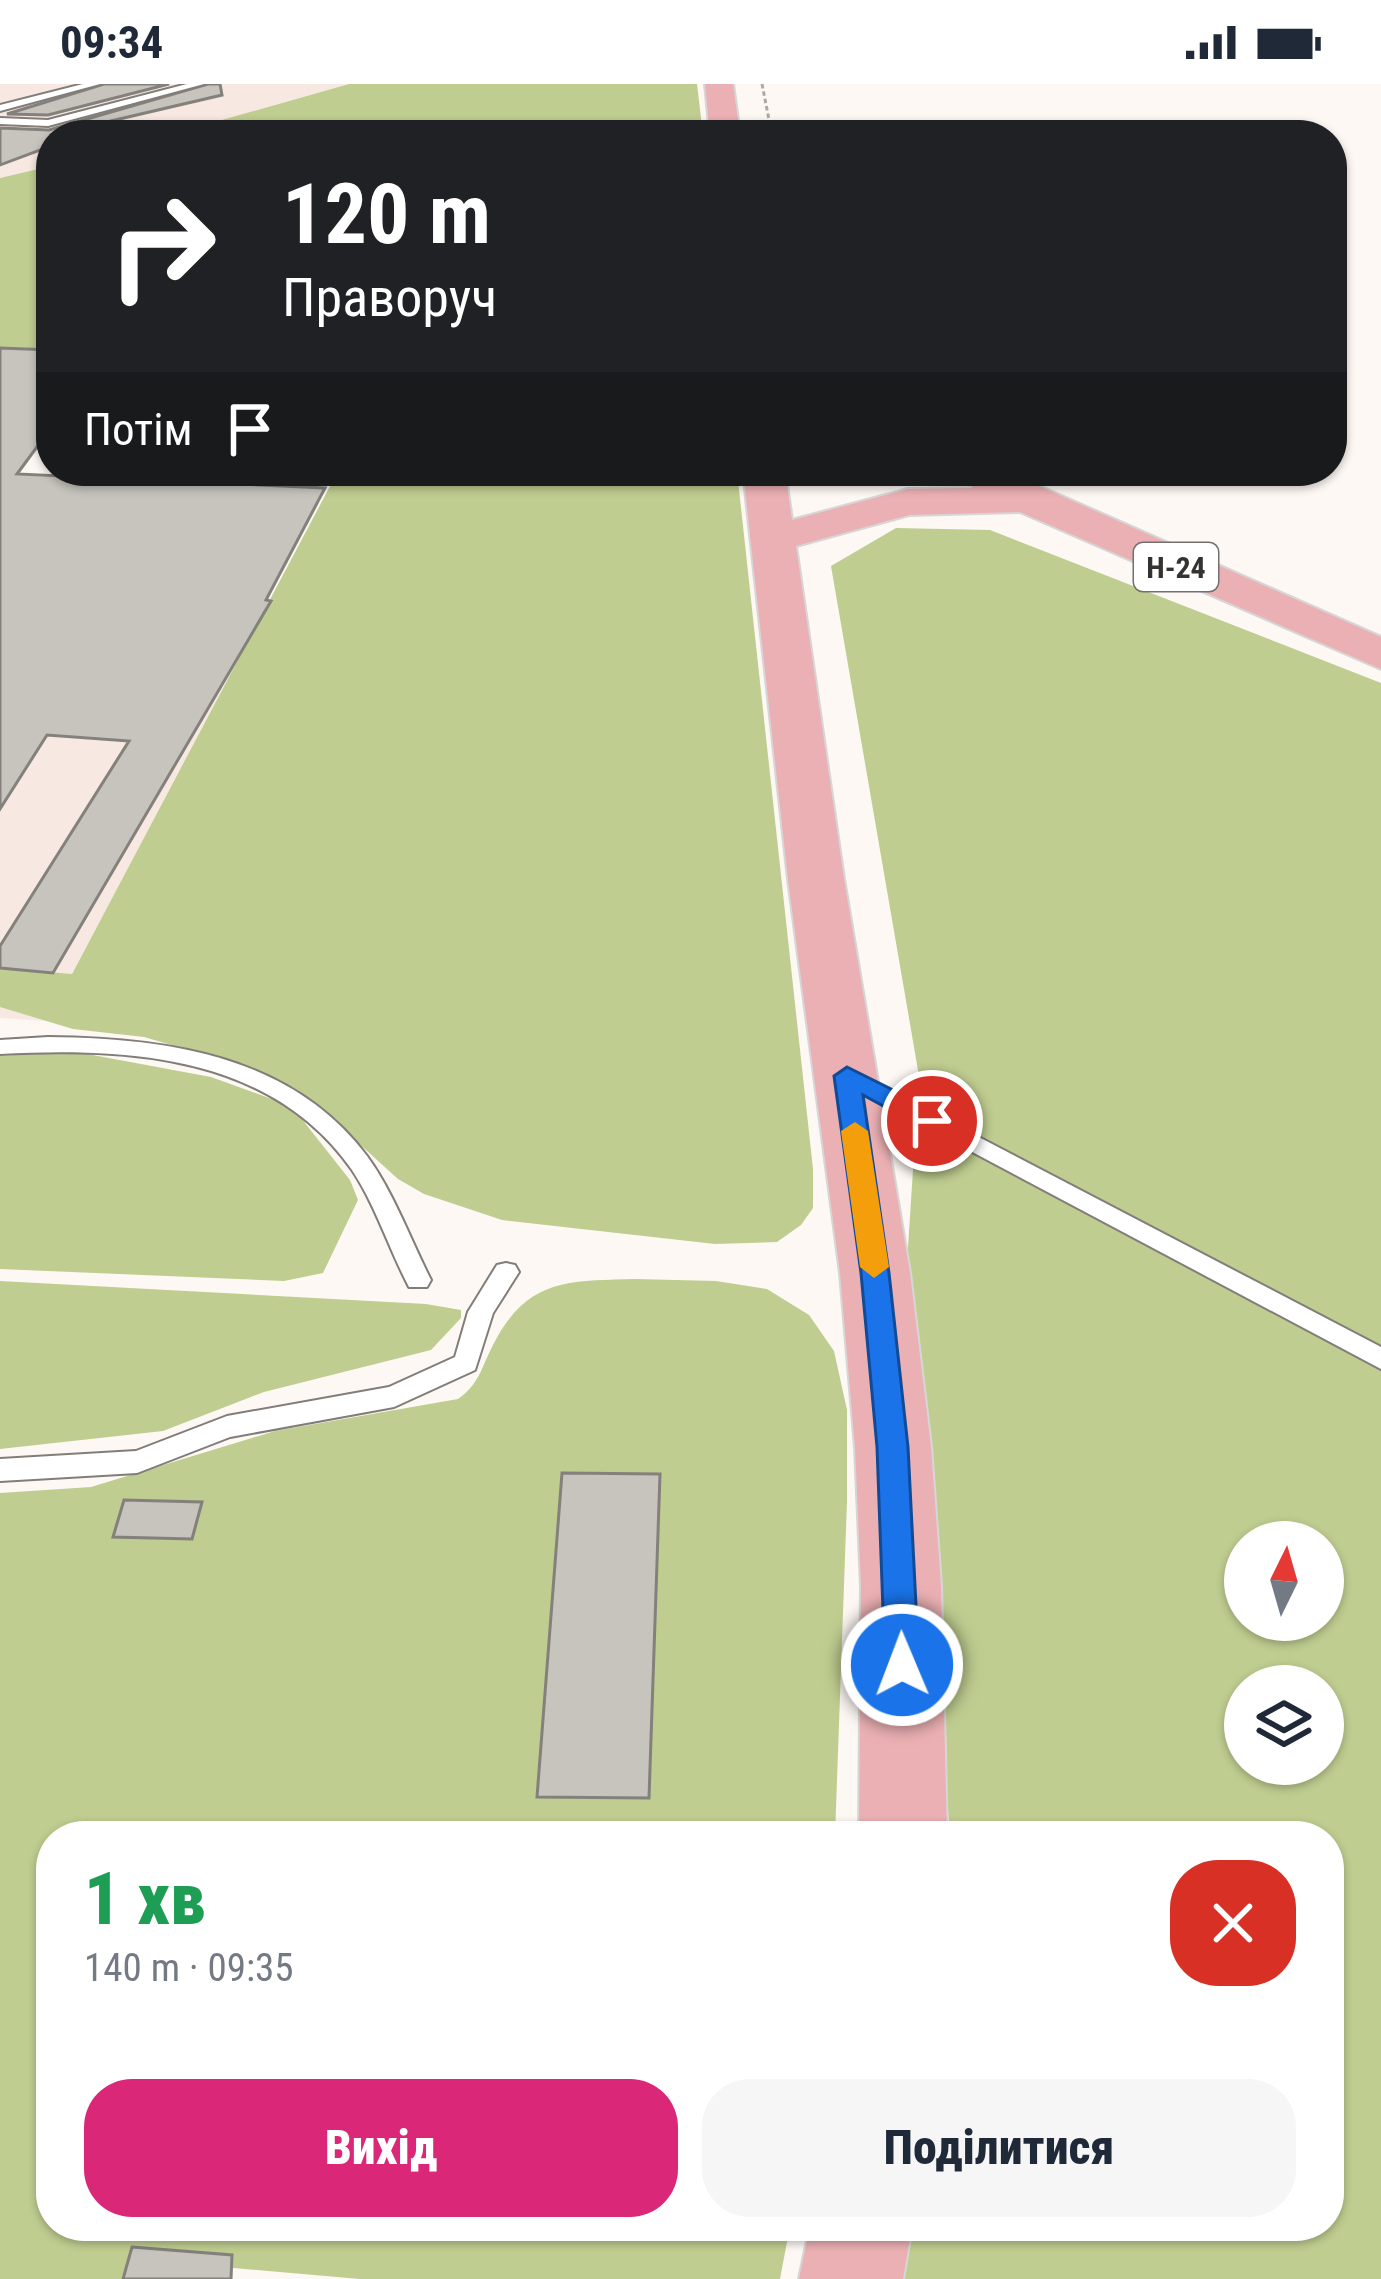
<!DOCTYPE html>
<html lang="uk">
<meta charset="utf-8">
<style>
:root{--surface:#fff;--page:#f6f6f7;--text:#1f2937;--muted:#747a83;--accent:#db2777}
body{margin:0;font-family:"Roboto Condensed",sans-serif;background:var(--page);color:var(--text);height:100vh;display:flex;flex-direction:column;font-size:45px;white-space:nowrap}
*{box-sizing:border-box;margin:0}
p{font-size:39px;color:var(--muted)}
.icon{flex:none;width:66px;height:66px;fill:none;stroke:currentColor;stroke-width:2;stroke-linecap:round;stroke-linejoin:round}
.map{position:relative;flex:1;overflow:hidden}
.drawer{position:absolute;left:36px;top:1737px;width:1308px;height:420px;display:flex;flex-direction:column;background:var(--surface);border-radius:48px;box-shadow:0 3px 9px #0004}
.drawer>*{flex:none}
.guide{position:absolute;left:36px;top:36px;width:1311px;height:366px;border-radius:48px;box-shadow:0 3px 9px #0004;background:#202124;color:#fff;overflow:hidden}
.needle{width:78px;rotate:5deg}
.buttons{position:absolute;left:1224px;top:1437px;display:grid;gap:24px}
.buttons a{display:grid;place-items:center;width:120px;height:120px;border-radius:50%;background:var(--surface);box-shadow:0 3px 9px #0004;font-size:60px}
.pin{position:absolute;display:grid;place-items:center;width:102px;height:102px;color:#fff;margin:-51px;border:6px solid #fff;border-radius:50%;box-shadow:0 3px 12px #0007}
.me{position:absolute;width:132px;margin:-66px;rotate:359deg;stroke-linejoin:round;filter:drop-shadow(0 0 9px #0008)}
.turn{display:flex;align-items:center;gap:42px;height:252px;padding:0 48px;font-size:54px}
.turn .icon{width:156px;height:156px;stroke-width:2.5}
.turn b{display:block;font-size:84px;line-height:102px}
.then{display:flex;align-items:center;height:114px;padding:0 48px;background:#0003;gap:24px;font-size:45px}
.round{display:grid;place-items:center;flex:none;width:126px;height:126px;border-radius:48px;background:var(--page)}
.overview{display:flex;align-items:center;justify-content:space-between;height:204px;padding:0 48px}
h1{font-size:72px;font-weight:800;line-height:90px;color:#1e9e55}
.action{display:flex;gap:24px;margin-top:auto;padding:24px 48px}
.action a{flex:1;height:138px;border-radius:48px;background:var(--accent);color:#fff;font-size:48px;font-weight:800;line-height:138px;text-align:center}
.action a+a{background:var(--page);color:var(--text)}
.status{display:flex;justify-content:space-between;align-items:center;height:84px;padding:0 60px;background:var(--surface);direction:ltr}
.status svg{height:33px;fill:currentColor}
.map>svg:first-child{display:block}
.built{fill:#f7e9e1}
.green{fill:#bfcd90;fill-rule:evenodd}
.building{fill:#c7c4be;stroke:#84817c;stroke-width:3}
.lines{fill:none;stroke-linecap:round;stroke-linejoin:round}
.lane-casing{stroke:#837d7a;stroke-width:4}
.primary-casing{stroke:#d7d6d6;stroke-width:4}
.path{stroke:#ada8a5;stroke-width:3;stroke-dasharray:4.5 3;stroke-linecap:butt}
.lane{fill:#fff;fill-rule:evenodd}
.primary{fill:#ebb0b3;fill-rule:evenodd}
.route{fill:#1a73e8;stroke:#114b97;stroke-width:3}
.slow{fill:#f59e0b}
.labels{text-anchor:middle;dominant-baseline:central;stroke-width:9;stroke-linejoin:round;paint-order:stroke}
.shield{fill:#fff;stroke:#72706f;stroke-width:3}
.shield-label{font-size:30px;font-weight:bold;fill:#353331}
</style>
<div class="status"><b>09:34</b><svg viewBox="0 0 49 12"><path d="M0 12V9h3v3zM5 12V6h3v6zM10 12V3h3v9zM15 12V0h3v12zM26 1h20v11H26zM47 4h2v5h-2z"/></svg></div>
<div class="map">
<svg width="1381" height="2195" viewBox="0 0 1381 2195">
<rect width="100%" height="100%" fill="#fef8f4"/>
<g class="built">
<path d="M0 0H349L169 51H51V82L0 94Z"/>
<path d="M0 517 268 527 46 937 0 934Z"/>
</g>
<g class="green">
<path d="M349 0H697L703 51H169Z"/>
<path d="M51 82V265L0 263V94Z"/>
<path d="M338 387H737L813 1085V1124L801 1141 777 1158 715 1160 502 1136 424 1110 398 1095 313 1018 240 981 144 953 73 945 0 923V884L72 890Z"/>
<path d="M896 444 990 446 1381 599V2195H903L911 2142H1329V1752H950L907 1179 919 992 831 482ZM1245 1458H1323V1536H1245ZM1245 1602H1323V1680H1245Z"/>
<path d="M71 967 211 993 280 1018 301 1034 350 1096 358 1116 323 1189 284 1197 0 1185V972Z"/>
<path d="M635 1195 716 1197 767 1205 809 1231 834 1267 847 1326V1417L835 1752H51V2142H790L780 2195H360L188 2180 129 2195H0V1409L91 1403 275 1347 458 1315C479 1301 482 1282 493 1261 527 1194 568 1197 635 1195Z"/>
<path d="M0 1197 426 1220 461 1226V1234L431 1266 264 1308 163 1347 0 1365Z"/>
</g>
<g class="building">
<path d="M104 0H169L48 31 7 30Z"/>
<path d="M208 0H220L222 11 51 51V62L0 81V44L49 46Z"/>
<path d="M0 264 51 266V344L17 390 325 404 266 516 271 517 53 889 0 884V862L129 657 47 651 0 725Z"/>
<path d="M562 1389 660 1390 649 1714 537 1713Z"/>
<path d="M124 1416 202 1418 192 1455 113 1453Z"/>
<path d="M132 2163 232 2171 231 2195H123Z"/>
</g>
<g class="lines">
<defs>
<g id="lane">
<path d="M83 0H100L0 27V21Z"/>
<path d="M187 0H204L48 42 0 40V34L48 36Z"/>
<path d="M48 953C166 954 291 971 367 1072 394 1109 410 1155 431 1196L427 1203H409C389 1165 376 1122 352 1086 272 971 128 963 0 970V956Z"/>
<path d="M854 988 1381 1263V1285L846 1001 843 996 846 991Z"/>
<path d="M506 1179 515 1181 519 1188 493 1229 475 1286 394 1323 230 1353 137 1389 0 1397V1375L136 1367 227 1332 389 1303 455 1273 468 1228 497 1181Z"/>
</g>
<g id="primary">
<path d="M705 0H733L740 51H710Z"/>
<path d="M743 387H785L792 436 908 405 973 404 952 387H1005L1381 553V585L1020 428 909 431 796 462 844 795 910 1189 931 1363 941 1502 947 1752H859L861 1502 855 1363 840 1189 788 795Z"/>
<path d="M810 2142H912L903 2195H799Z"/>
</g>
</defs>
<use href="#lane" class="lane-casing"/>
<use href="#primary" class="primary-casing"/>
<path class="path" d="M762 0 772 51"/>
<use href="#lane" class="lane"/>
<use href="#primary" class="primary"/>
</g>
<path class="route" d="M847 983 941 1030 945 1037 932 1046 922 1043 863 1011 889 1189 908 1363 919 1581 914 1592 902 1596 890 1592 885 1581 877 1363 861 1189 834 992Z"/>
<path class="slow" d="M855 1038 868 1047 889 1183 874 1194 860 1183 841 1047Z"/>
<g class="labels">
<rect class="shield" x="1134" y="459" width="84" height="48" rx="9"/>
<g class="shield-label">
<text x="1176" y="483">Н-24</text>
</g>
</g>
</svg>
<div class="buttons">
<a><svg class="needle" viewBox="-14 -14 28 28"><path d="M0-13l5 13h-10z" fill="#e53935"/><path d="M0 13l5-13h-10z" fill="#747a83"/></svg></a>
<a><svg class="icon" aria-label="layers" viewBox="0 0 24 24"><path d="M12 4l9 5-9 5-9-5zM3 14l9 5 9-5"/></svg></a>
</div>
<div class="pin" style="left:932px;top:1037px;background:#d93025"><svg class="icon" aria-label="arrive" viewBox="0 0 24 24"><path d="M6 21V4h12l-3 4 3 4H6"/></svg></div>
<svg class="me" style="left:902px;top:1581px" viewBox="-20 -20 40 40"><circle r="17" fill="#1a73e8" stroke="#fff" stroke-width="3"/><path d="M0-11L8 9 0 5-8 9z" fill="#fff"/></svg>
<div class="guide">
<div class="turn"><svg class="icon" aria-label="right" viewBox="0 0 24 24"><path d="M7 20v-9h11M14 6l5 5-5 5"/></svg><div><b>120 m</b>Праворуч</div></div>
<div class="then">Потім<svg class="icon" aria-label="arrive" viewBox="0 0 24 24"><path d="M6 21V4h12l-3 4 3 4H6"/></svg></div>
</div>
<section class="drawer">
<div class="overview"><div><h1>1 хв</h1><p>140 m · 09:35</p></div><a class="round" style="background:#d93025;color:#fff"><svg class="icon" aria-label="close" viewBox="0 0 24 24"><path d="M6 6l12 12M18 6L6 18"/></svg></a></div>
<div class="action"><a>Вихід</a><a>Поділитися</a></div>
</section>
</div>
